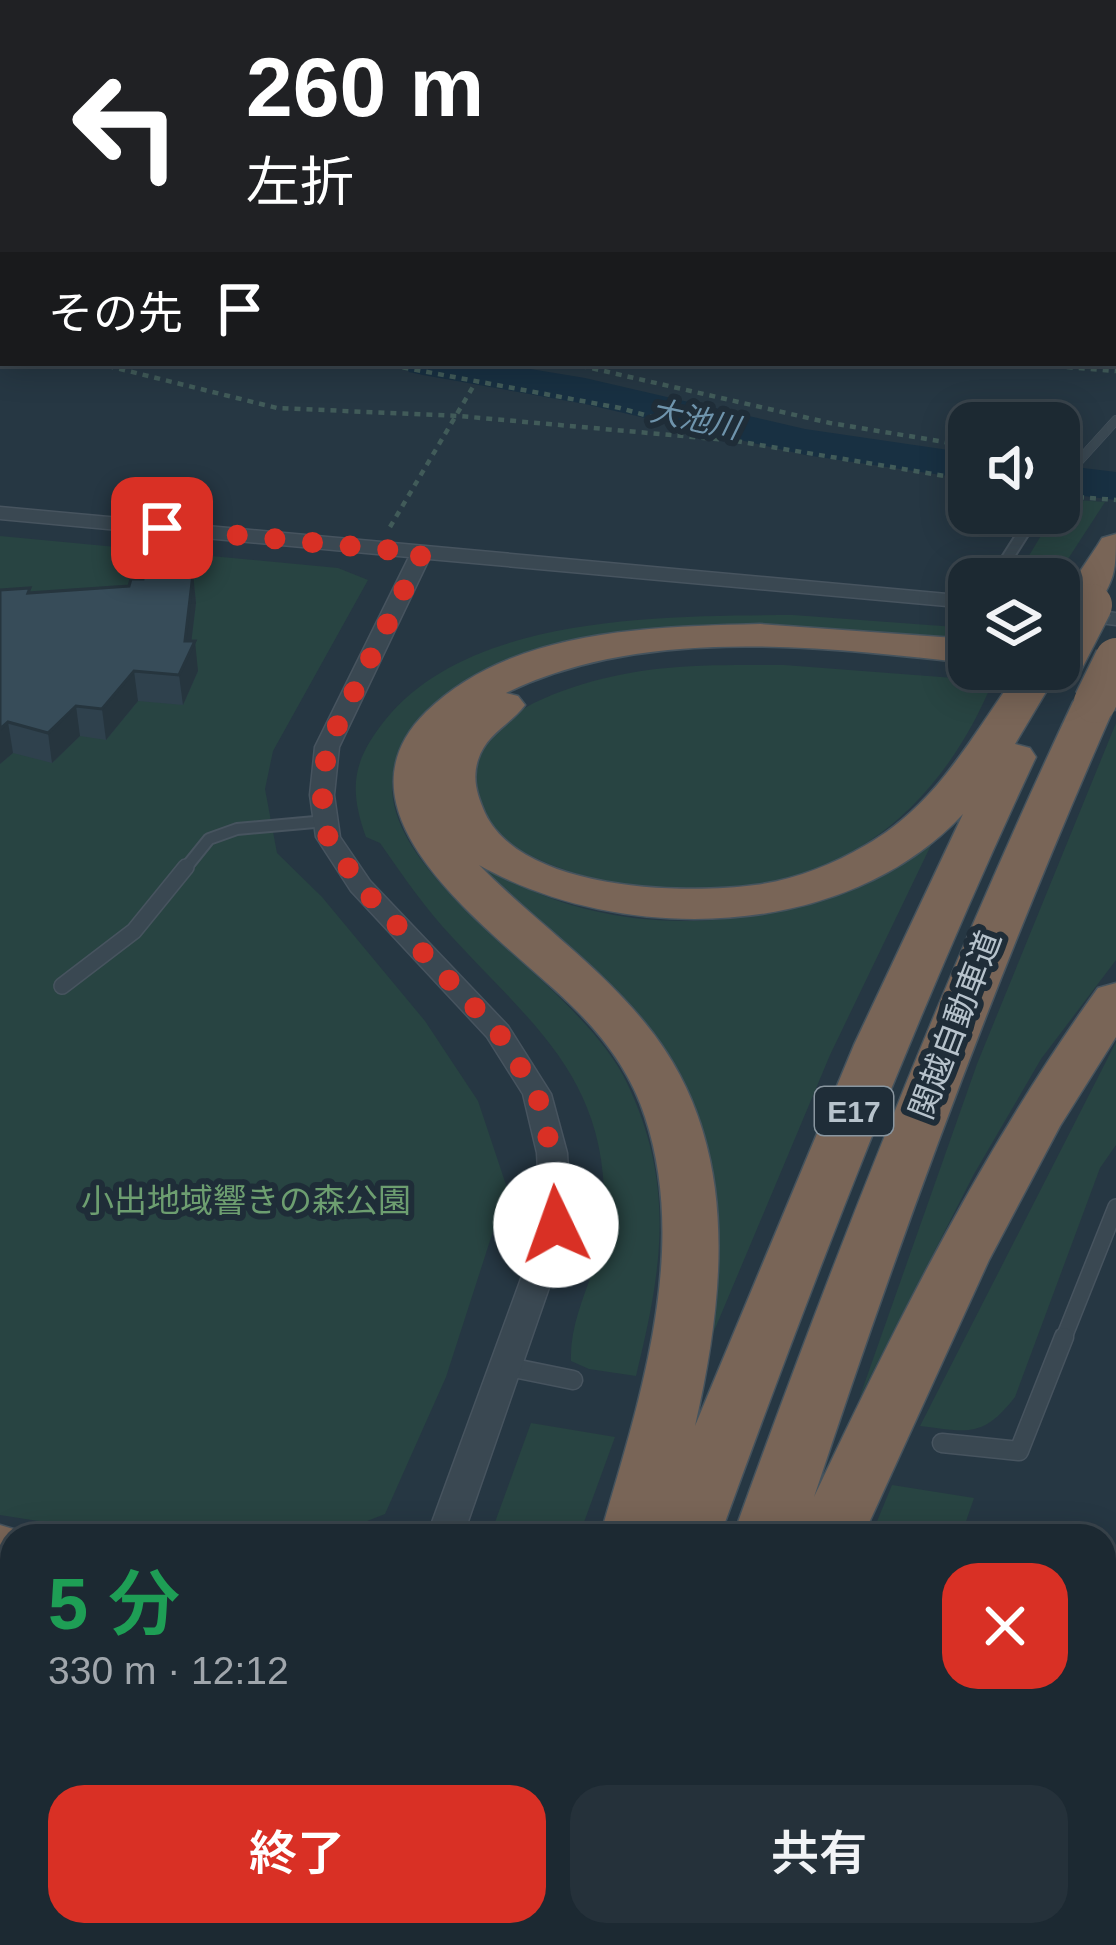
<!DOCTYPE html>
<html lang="ja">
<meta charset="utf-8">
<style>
:root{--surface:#1c2932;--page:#25313a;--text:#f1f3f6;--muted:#a0a6ac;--line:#3a454d;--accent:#d93025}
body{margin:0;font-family:Helvetica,"Noto Sans JP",sans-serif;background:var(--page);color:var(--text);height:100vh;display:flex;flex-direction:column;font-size:45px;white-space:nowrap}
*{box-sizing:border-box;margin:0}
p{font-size:39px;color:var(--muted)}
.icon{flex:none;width:66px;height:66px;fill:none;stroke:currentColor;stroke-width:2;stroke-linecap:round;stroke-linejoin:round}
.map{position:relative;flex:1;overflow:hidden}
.panel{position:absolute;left:0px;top:1524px;width:1116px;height:423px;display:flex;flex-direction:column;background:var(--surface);border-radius:36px 36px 0 0;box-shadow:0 6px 30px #0003,0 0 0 3px var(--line)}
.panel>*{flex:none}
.top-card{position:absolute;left:0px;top:0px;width:1116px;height:366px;box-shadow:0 6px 30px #0003,0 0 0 3px var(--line);background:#202124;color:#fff;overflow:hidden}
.controls{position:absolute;left:948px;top:402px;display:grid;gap:24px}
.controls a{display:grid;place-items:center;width:132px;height:132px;border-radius:24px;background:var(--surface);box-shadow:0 6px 30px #0003,0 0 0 3px var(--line);font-size:60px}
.pin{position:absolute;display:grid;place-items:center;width:102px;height:102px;color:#fff;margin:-51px;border-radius:24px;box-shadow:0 6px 18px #0006}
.me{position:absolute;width:132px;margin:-66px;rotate:357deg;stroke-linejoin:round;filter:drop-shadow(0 0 9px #0008)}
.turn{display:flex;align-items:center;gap:42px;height:252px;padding:0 48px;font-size:54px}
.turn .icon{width:156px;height:156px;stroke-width:2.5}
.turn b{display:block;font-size:84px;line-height:102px}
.then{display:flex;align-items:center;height:114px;padding:0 48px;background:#0003;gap:24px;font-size:45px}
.round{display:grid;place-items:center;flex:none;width:126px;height:126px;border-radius:36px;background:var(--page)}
.overview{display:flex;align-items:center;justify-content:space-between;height:204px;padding:0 48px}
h1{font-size:72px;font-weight:600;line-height:90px;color:#1e9e55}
.action{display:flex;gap:24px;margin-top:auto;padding:24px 48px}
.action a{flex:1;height:138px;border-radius:36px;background:var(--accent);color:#fff;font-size:48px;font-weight:600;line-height:138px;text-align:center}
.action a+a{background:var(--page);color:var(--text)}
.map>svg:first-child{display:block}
.green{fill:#284442}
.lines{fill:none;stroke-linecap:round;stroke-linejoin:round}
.river{fill:#183042;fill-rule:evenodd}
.lane-far3-casing{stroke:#47545f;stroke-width:10}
.lane-far2-casing{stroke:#47545f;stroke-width:14}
.lane-far1-casing{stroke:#47545f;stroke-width:18}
.lane-casing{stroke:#47545f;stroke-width:21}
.street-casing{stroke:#47545f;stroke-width:3}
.primary-casing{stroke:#47545f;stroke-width:3}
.highway-casing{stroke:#45535d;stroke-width:3}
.path-far2{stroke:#415b59;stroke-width:3;stroke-dasharray:4.5 4.5;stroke-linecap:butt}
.path-far1{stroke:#415b59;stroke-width:4.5;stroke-dasharray:6 6;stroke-linecap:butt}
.path{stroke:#415b59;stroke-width:8;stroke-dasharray:12 12;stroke-linecap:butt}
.lane-far3{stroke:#3a4852;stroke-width:9}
.lane-far2{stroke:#3a4852;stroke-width:10}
.lane-far1{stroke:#3a4852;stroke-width:15}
.lane{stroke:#3a4852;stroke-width:18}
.street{fill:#3a4852;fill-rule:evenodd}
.primary{fill:#586872;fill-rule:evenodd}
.highway{fill:#796557;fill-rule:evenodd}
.highway-bridge-casing{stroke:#45535d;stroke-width:45;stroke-linecap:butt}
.highway-bridge{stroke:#796557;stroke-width:42}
.wall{fill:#2f414d}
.shaded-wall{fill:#26353e}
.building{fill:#374c59;stroke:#26353e;stroke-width:3}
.route{stroke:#d93025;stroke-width:21;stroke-dasharray:0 37.8}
.labels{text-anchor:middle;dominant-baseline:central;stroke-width:12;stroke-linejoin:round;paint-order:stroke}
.far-water-label{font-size:30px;font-style:italic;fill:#6f94ac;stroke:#1f2d38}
.shield{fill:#1f2d38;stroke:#8996a0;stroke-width:3}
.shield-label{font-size:30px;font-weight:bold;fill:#b7c3cc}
.street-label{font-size:33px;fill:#b7c3cc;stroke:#1f2d38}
.park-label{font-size:33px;fill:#6d9e70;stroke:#1f2d38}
</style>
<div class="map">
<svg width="1116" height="1945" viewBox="0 0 1116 1945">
<rect width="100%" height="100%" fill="#263743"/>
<g class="green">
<path d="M1063 499 1105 502 1055 579H1015Z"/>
<path d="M0 536 338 568 368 580 273 751 265 789 277 853 322 897 425 1021 478 1101 507 1188 446 1377 385 1514 329 1536H134L0 1515Z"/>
<path d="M793 615 969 628V642L762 628 474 679C245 821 562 946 627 1083 676 1186 662 1269 636 1376L589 1369 571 1361C569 1311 602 1268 604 1219 610 1081 536 1028 453 938 425 908 403 876 380 843L366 837C348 787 353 760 386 719 472 613 669 616 793 615Z"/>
<path d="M784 665 993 681C932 828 818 904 658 888 630 885 604 883 578 874 548 865 502 847 486 818 428 718 586 677 656 669 698 664 742 665 784 665Z"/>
<path d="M1116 723V960L1041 1059 974 1174 859 1399 977 1064Z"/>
<path d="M933 841 830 1055 704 1355 719 1239 704 1137 677 1076 471 859C490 868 508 880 528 889 659 947 819 923 933 841Z"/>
<path d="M1116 1042V1145L1100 1168 1015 1397C983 1438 969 1432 920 1426Z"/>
<path d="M531 1423 615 1437 579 1536H490Z"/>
<path d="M892 1485 974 1498 961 1536H871Z"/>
</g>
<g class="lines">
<g class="river">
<path d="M0 0H18L20 3H3V11Z"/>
<rect x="1113" y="107" width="3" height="20"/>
<rect x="0" y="204" width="3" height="22"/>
<path d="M403 363H495L585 378 805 429 969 453V479L805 455 585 404 423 375 409 372Z"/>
<path d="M1059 465 1116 472V500L1059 493Z"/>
</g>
<defs>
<path id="lane-far3" d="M1059 483 1116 420"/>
<g id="lane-far2">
<path d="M994 579 1036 513"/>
<path d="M184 870 209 839 237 829 326 821"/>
</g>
<g id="lane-far1">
<path d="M62 986 134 931 186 867"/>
<path d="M1063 1340 1116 1207"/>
</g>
<g id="lane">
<path d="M504 1366 573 1380"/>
<path d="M942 1443 1019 1451 1064 1337"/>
</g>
<g id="street">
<rect x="0" y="6" width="3" height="8"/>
<path d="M0 507 969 596V608L429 559 339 747 334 795 340 837 370 881 508 1026 551 1094 567 1153 571 1224 463 1536H427L541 1224 537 1153 523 1094 487 1037 351 891 316 837 310 795 315 747 409 557 0 519Z"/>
<path d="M1059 606 1116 613V625L1059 618Z"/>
<path d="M295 1935H337L334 1945H292Z"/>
</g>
<rect id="primary" x="0" y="102" width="3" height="14"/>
<g id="highway">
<path d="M1116 534C1116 572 1115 580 1093 612H1065L1059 603 1097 546 1102 538Z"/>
<path d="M760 624 969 639V663C821 647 644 625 506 693L518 696 525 705C510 725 486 734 478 760 472 779 477 795 485 813 521 890 683 895 755 885 794 880 832 865 866 845 933 807 967 745 1010 683L1025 679 1040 683 1046 692 1015 744 1030 748 1036 757C917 1011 816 1272 720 1536H600C638 1405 690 1253 645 1117 632 1076 607 1041 577 1011 509 941 318 819 426 712 511 629 648 627 760 624ZM963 814 854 1045 695 1426C726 1289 741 1139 645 1023 597 964 532 919 479 865 623 946 845 941 963 814Z"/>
<path d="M1095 689 1110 693 1116 703C1001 963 903 1228 814 1497 898 1320 983 1148 1098 988L1116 983V1037L1060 1126 989 1260 863 1536H733C835 1253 945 974 1073 702L1080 693Z"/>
<path d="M0 1525 37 1536H12V1581L0 1579Z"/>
<path d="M0 1588 12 1590V1646L0 1644Z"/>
<path d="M1104 1708 1116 1710V1834L1104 1832Z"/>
<path d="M503 1935H583L579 1945H499Z"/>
<path d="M630 1935H710L706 1945H626Z"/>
</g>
</defs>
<use href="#lane-far3" class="lane-far3-casing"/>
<use href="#lane-far2" class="lane-far2-casing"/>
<use href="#lane-far1" class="lane-far1-casing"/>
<use href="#lane" class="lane-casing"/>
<use href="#street" class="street-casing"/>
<use href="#primary" class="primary-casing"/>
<use href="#highway" class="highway-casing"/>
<g class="path-far2">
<path d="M867 0 922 3"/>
<path d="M38 3 46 0"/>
</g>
<g class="path-far1">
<path d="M96 363 277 408 459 416 738 441"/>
<path d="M379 363 620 408 723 437"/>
<path d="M569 363 830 423 969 446"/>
<path d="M1019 363 1116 371"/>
<path d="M736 441 969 480"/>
<path d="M1078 497 1116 500"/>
<path d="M390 527 477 380"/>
</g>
<path class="path" d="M863 1945 865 1935"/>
<use href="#lane-far3" class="lane-far3"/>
<use href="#lane-far2" class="lane-far2"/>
<use href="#lane-far1" class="lane-far1"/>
<use href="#lane" class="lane"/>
<use href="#street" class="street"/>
<use href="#primary" class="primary"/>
<use href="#highway" class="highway"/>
<defs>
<g id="highway-bridge">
<path d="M1059 667 1091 605"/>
<path d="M1095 702 1116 659"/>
</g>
</defs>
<use href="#highway-bridge" class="highway-bridge-casing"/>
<use href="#highway-bridge" class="highway-bridge"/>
</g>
<path class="wall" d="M175 563 177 575 193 574 196 603 191 641 198 671 183 705 138 701 106 740 80 736 52 763 13 753 0 764 30 593 129 586Z"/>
<g class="shaded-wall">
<path d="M645 0H692V2L685 3H645Z"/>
<path d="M193 574 196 603 190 652 195 641 198 671 183 705 179 675Z"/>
<path d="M134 671 138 701 106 740 102 709Z"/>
<path d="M76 706 80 736 52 763 48 733Z"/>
<path d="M8 722 13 753 0 764V729Z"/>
<path d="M267 1935H275L272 1945H263Z"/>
</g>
<g class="building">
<path d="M521 0 576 1 599 0 596 3H515Z"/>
<path d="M704 0H727L728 3H709Z"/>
<path d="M175 563V575L193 574 185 641H195L179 675 134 671 102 709 76 706 48 733 8 722 0 729V590L30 588 28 593 129 586 131 579H143L144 568Z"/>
<path d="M196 1935H267L263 1945H193Z"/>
</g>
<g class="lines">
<path class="route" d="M162 528 422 553 327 747 322 795 328 837 360 886 498 1032 537 1094 552 1153 556 1225"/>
</g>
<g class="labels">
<g class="far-water-label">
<text transform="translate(695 419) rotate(12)">大池川</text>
</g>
<rect class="shield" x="815" y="1087" width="78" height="48" rx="9"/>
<g class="shield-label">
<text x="854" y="1111">E17</text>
</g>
<g class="street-label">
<text transform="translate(955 1025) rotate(-69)">関越自動車道</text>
</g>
<g class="park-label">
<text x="246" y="1200">小出地域響きの森公園</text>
</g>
</g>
</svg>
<div class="controls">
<a><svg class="icon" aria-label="sound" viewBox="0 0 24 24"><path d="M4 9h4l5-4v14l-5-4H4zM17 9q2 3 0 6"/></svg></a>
<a><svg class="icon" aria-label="layers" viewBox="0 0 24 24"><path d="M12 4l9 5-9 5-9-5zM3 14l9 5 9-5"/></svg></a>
</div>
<div class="pin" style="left:162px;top:528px;background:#d93025"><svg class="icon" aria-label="arrive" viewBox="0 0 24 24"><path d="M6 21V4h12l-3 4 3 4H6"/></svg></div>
<svg class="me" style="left:556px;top:1225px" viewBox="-20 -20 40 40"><circle r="19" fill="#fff"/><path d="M0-13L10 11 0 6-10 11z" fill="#d93025"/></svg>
<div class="top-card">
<div class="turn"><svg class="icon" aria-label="left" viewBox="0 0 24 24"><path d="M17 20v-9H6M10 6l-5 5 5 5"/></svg><div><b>260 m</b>左折</div></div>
<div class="then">その先<svg class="icon" aria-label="arrive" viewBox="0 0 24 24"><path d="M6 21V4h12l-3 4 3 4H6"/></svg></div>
</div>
<section class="panel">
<div class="overview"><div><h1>5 分</h1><p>330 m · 12:12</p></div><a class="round" style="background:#d93025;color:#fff"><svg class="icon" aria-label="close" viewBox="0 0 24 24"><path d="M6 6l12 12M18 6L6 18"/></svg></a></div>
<div class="action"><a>終了</a><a>共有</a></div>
</section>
</div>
